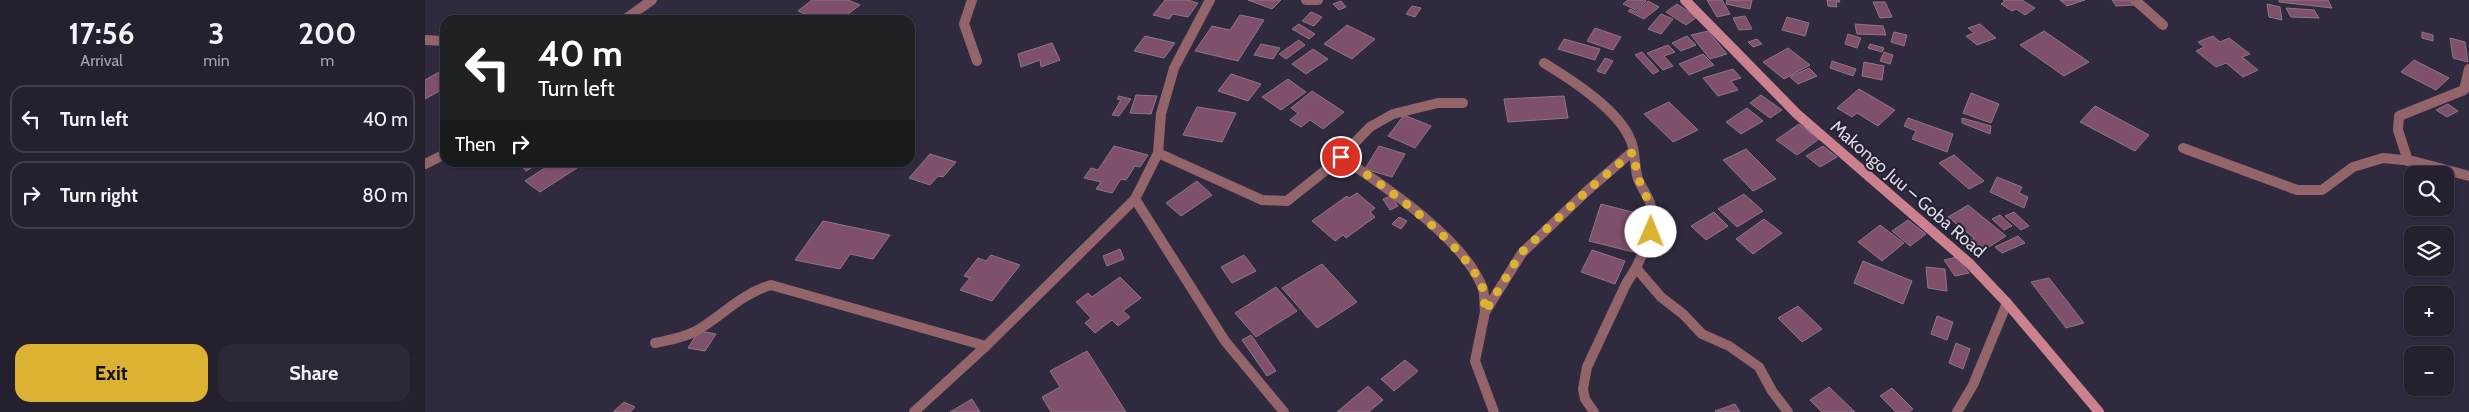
<!DOCTYPE html>
<meta charset="utf-8">
<style>
:root{--surface:#24202e;--page:#2c2836;--text:#f1f3f6;--muted:#a3a3aa;--line:#413e4a;--accent:#dcb233}
body{margin:0;font-family:Cabin,sans-serif;background:var(--page);color:var(--text);height:100vh;display:flex;flex-direction:column;font-size:19px;white-space:nowrap}
*{box-sizing:border-box;margin:0}
p{font-size:16px;color:var(--muted)}
.icon{flex:none;width:28px;height:28px;fill:none;stroke:currentColor;stroke-width:2;stroke-linecap:round;stroke-linejoin:round}
.map{position:relative;flex:1;overflow:hidden}
.sheet{display:flex;flex-direction:column;background:var(--surface);width:425px}
.sheet>*{flex:none}
.hud{position:absolute;left:15px;top:15px;width:475px;height:152px;border-radius:15px;box-shadow:0 1px 4px #0004,0 0 0 1px var(--line);background:#202124;color:#fff;overflow:hidden}
.fabs{position:absolute;left:1979px;top:166px;display:grid;gap:10px}
.fabs a{display:grid;place-items:center;width:50px;height:50px;border-radius:10px;background:var(--surface);box-shadow:0 1px 4px #0004,0 0 0 1px var(--line);font-size:25px}
.pin{position:absolute;display:grid;place-items:center;width:42px;height:42px;color:#fff;margin:-21px;border:2px solid #fff;border-radius:50%;box-shadow:0 1px 5px #0007}
.me{position:absolute;width:55px;margin:-28px;rotate:1deg;stroke-linejoin:round;filter:drop-shadow(0 0 4px #0008)}
.turn{display:flex;align-items:center;gap:18px;height:105px;padding:0 15px;font-size:22px}
.turn .icon{width:65px;height:65px;stroke-width:2.5}
.turn b{display:block;font-size:35px;line-height:42px}
.then{display:flex;align-items:center;height:48px;padding:0 15px;background:#0003;gap:10px;font-size:19px}
.eta{display:flex;justify-content:space-evenly;align-items:center;height:85px;text-align:center}
.eta b{font-size:30px;font-weight:800;line-height:35px}
.button{display:flex;gap:10px;margin-top:auto;padding:10px 15px}
.button a{flex:1;height:58px;border-radius:15px;background:var(--accent);color:#111;font-size:20px;font-weight:800;line-height:58px;text-align:center}
.button a+a{background:var(--page);color:var(--text)}
ul{padding:0;list-style:none}
li{display:flex;align-items:center;gap:15px;height:68px;margin:0 10px 8px;padding:0 5px;border:2px solid var(--line);border-radius:15px}
li div{flex:1}
li b{display:block;font-size:19px}
li em{font-style:normal}
main{display:flex;flex:1;min-height:0}
.map>svg:first-child{display:block}
.building{fill:#7f506c;stroke:#8f7684}
.lines{fill:none;stroke-linecap:round;stroke-linejoin:round}
.street{stroke:#93656b;stroke-width:10}
.secondary{stroke:#cb828e;stroke-width:10}
.route{stroke:#dcb233;stroke-width:9;stroke-dasharray:0 16.2}
.labels{text-anchor:middle;dominant-baseline:central;stroke-width:4;stroke-linejoin:round;paint-order:stroke}
.street-label{font-size:18px;fill:#dbd8e5;stroke:#272134}
</style>
<main>
<section class="sheet">
<div class="eta">
<div><b>17:56</b><p>Arrival</p></div>
<div><b>3</b><p>min</p></div>
<div><b>200</b><p>m</p></div>
</div>
<ul>
<li><svg class="icon" aria-label="left" viewBox="0 0 24 24"><path d="M17 20v-9H6M10 6l-5 5 5 5"/></svg><div><b>Turn left</b></div><em>40 m</em></li>
<li><svg class="icon" aria-label="right" viewBox="0 0 24 24"><path d="M7 20v-9h11M14 6l5 5-5 5"/></svg><div><b>Turn right</b></div><em>80 m</em></li>
</ul>
<div class="button"><a>Exit</a><a>Share</a></div>
</section>
<div class="map">
<svg width="2044" height="412" viewBox="0 0 2044 412">
<rect width="100%" height="100%" fill="#302a3e"/>
<g class="building">
<path d="M387 0H423L435 5 415 20H394L373 11Z"/>
<path d="M740 0H763L773 3 763 17 748 14 744 19 728 15Z"/>
<path d="M823 0H856L847 9Z"/>
<path d="M1203 0H1220L1221 1 1211 10 1198 4Z"/>
<path d="M1282 0H1297L1305 14 1292 17Z"/>
<path d="M1302 0H1327L1325 9 1301 4Z"/>
<path d="M1402 0H1414L1415 2H1411L1412 7 1403 6Z"/>
<path d="M1578 0H1597L1610 8 1600 15 1591 9 1587 11 1576 4 1580 1Z"/>
<path d="M1635 0H1660L1642 6Z"/>
<path d="M1687 0H1706L1710 5 1691 6Z"/>
<path d="M1854 0H1903L1907 8 1854 2Z"/>
<path d="M916 1 921 7 914 10 908 4Z"/>
<path d="M1223 1 1234 7 1219 19 1203 11 1205 9 1211 12Z"/>
<path d="M1448 2H1460L1467 17 1455 18Z"/>
<path d="M1252 4 1272 17 1261 25 1241 12Z"/>
<path d="M1842 4 1855 7 1857 20 1844 17Z"/>
<path d="M987 6 996 8 990 17 981 14Z"/>
<path d="M1861 8 1889 10 1894 18 1866 17Z"/>
<path d="M886 12 897 17 889 26 877 21Z"/>
<path d="M1236 14 1248 19 1236 34 1223 29Z"/>
<path d="M815 15 839 20 813 61 770 51 787 26 805 30Z"/>
<path d="M1320 16 1327 29 1314 30 1308 18Z"/>
<path d="M1362 17 1384 23 1380 36 1357 30Z"/>
<path d="M874 24 890 34 884 39 867 29Z"/>
<path d="M1430 24 1458 26 1461 35 1432 34Z"/>
<path d="M1555 24 1571 38 1552 45 1541 36 1549 33 1543 28Z"/>
<path d="M922 25 950 39 927 59 899 44Z"/>
<path d="M1170 28 1196 37 1188 50 1162 41Z"/>
<path d="M1283 31 1302 54 1285 59 1266 35Z"/>
<path d="M1619 31 1664 62 1639 76 1595 45Z"/>
<path d="M1469 32 1482 35 1479 46 1466 42Z"/>
<path d="M1997 32 2008 35V41L1997 38Z"/>
<path d="M1423 34 1436 38 1432 48 1420 44Z"/>
<path d="M720 36 750 43 739 58 709 51Z"/>
<path d="M1262 36 1271 45 1256 51 1247 43Z"/>
<path d="M1788 36 1795 42 1804 38 1825 54 1817 57 1833 70 1818 77 1801 63 1791 67 1771 51 1779 47 1773 42Z"/>
<path d="M2025 38 2040 42 2043 62 2028 58Z"/>
<path d="M1139 39 1175 49 1170 60 1133 49Z"/>
<path d="M1332 39 1337 44 1328 47 1323 42Z"/>
<path d="M874 40 880 45 861 59 854 54Z"/>
<path d="M627 43 635 60 616 67 615 60 596 67 593 54Z"/>
<path d="M836 44 855 48 848 59 829 55Z"/>
<path d="M1445 44 1459 48 1457 52 1443 48Z"/>
<path d="M1243 45 1250 52 1239 56 1248 66 1238 70 1222 53Z"/>
<path d="M1363 48 1385 65 1359 79 1338 62Z"/>
<path d="M888 49 903 59 881 74 867 64Z"/>
<path d="M1217 52 1234 71 1228 74 1210 55Z"/>
<path d="M1459 52 1468 55 1465 64 1455 61Z"/>
<path d="M1278 54 1289 65 1264 75 1254 64Z"/>
<path d="M1180 58 1188 61 1180 74 1172 71Z"/>
<path d="M1989 60 2024 78 2011 90 1976 72Z"/>
<path d="M1407 61 1431 69 1428 76 1405 68Z"/>
<path d="M1439 62 1459 66 1457 80 1437 76Z"/>
<path d="M1384 68 1392 76 1373 84 1365 77Z"/>
<path d="M1308 69 1316 78 1306 81 1313 90 1293 96 1278 78Z"/>
<path d="M18 70 20 88 0 99V80Z"/>
<path d="M806 74 836 84 823 101 793 91Z"/>
<path d="M863 79 881 92 856 110 837 97Z"/>
<path d="M1434 89 1470 110 1453 126 1432 113 1427 117 1412 108Z"/>
<path d="M887 91 919 112 898 129 885 120 876 127 865 120 873 113 866 108Z"/>
<path d="M1546 93 1574 104 1566 123 1538 113Z"/>
<path d="M711 95 732 96 726 114 705 113Z"/>
<path d="M1336 95 1357 110 1345 118 1325 103Z"/>
<path d="M694 96 706 99 694 116 687 115 696 100 692 99Z"/>
<path d="M1139 96 1143 118 1083 122 1079 99Z"/>
<path d="M1244 102 1273 130 1248 142 1219 114Z"/>
<path d="M2023 104 2033 111 2022 117 2011 110Z"/>
<path d="M1670 106 1724 135 1710 151 1655 122Z"/>
<path d="M772 107 811 113 797 142 758 135Z"/>
<path d="M1322 108 1338 121 1316 134 1301 122Z"/>
<path d="M979 115 1006 126 990 148 963 136Z"/>
<path d="M1483 118 1528 134 1522 152 1487 139 1491 131 1479 126Z"/>
<path d="M1537 118 1566 126 1565 134 1537 123Z"/>
<path d="M1374 124 1394 139 1372 155 1351 140Z"/>
<path d="M689 146 723 155 715 167 710 166 701 180 696 179 687 193 671 189 676 182 659 178 666 168 673 170Z"/>
<path d="M954 146 980 154 967 177 940 169Z"/>
<path d="M1398 146 1412 157 1395 167 1381 156Z"/>
<path d="M1321 149 1351 179 1328 191 1298 160Z"/>
<path d="M505 154 531 162 518 177 513 176 505 185 484 178Z"/>
<path d="M1529 155 1559 181 1544 189 1514 163Z"/>
<path d="M94 162H116L101 171Z"/>
<path d="M129 162 158 164 115 192 100 181Z"/>
<path d="M1572 177 1597 187 1594 193 1603 197 1599 208 1565 192Z"/>
<path d="M772 181 787 195 756 216 741 203Z"/>
<path d="M932 193 950 208 945 212 950 217 921 238 918 235 910 241 887 221 922 196 924 198Z"/>
<path d="M1319 194 1338 211 1312 227 1293 209Z"/>
<path d="M966 196 973 206 965 210 958 199Z"/>
<path d="M1176 204 1219 215 1208 252 1164 241Z"/>
<path d="M1543 205 1581 236 1556 252 1544 241 1549 238 1523 217Z"/>
<path d="M1289 212 1303 226 1281 240 1266 226Z"/>
<path d="M1589 212 1604 226 1596 230 1580 216Z"/>
<path d="M1575 215 1587 226 1579 230 1567 219Z"/>
<path d="M974 217 982 221 976 229 967 224Z"/>
<path d="M1339 219 1357 233 1328 254 1311 239Z"/>
<path d="M1483 220 1501 234 1485 246 1467 231Z"/>
<path d="M398 221 465 235 448 259 425 254 415 269 370 260Z"/>
<path d="M1455 225 1479 243 1457 261 1433 242Z"/>
<path d="M1593 236 1600 243 1577 253 1570 247Z"/>
<path d="M695 249 699 259 682 266 678 256Z"/>
<path d="M1167 250 1200 261 1190 284 1156 272Z"/>
<path d="M566 255 595 265 567 301 535 290 545 278 539 276 553 258 561 261Z"/>
<path d="M819 255 831 271 807 283 796 267Z"/>
<path d="M1532 257 1544 273 1530 276 1519 260Z"/>
<path d="M1438 261 1487 281 1478 304 1429 283Z"/>
<path d="M897 264 932 302 892 328 857 288Z"/>
<path d="M1501 267 1520 269 1522 291 1503 288Z"/>
<path d="M695 277 716 298 698 311 705 317 693 326 687 320 670 333 660 323 666 318 651 302 663 293 667 297Z"/>
<path d="M1624 278 1659 323 1641 328 1606 282Z"/>
<path d="M851 287 872 311 831 337 810 313Z"/>
<path d="M1373 306 1397 329 1377 342 1353 318Z"/>
<path d="M1512 316 1528 322 1522 340 1506 334Z"/>
<path d="M274 331 291 334 280 351 263 348Z"/>
<path d="M826 335 851 371 842 376 817 340Z"/>
<path d="M1531 343 1545 349 1538 369 1524 363Z"/>
<path d="M662 351 701 412H626L617 397 635 387 625 371Z"/>
<path d="M980 360 993 371 969 391 956 379Z"/>
<path d="M943 386 958 400 944 412H912Z"/>
<path d="M1404 387 1430 412H1397L1385 400Z"/>
<path d="M1467 388 1488 409 1484 412H1471L1455 396Z"/>
<path d="M547 399 555 412H525Z"/>
<path d="M199 402 210 407 205 412H188Z"/>
<path d="M1310 404 1315 412 1290 411Z"/>
</g>
<g class="lines">
<g class="street">
<path d="M547 0 539 24 552 61"/>
<path d="M881 0H893"/>
<path d="M1710 0 1738 25"/>
<path d="M199 20 227 0"/>
<path d="M0 40 20 41"/>
<path d="M1119 63C1147 80 1194 110 1206 141 1211 153 1209 167 1213 179 1216 187 1222 194 1225 203 1233 225 1220 248 1211 268L1236 297 1258 314 1277 334 1304 346 1334 367 1347 391 1363 412"/>
<path d="M1758 148 1872 190H1897L1928 167 1958 158 1988 161 2044 176"/>
<path d="M733 153 837 200 862 201 911 162 945 127 968 114 1013 103H1038"/>
<path d="M916 157C959 186 1040 239 1058 289 1060 296 1059 305 1060 312"/>
<path d="M1983 161 1973 130 1974 116 2039 90 2044 69"/>
<path d="M0 164 20 154"/>
<path d="M710 199 800 341 859 412"/>
<path d="M230 343C244 340 258 338 271 331 297 316 316 294 346 285L561 346"/>
<path d="M489 412 561 346 710 199 733 153 736 114 749 68 785 0"/>
<path d="M1069 412 1050 361 1060 312 1097 253 1163 190 1208 151"/>
<path d="M1169 412 1160 399 1158 389 1162 367 1201 284 1211 268"/>
<path d="M1532 412 1548 385 1582 303"/>
</g>
<path class="secondary" d="M1260 0 1372 114 1544 263 1582 303 1674 412"/>
</g>
<g class="lines">
<path class="route" d="M916 157C958 185 1040 242 1058 289 1060 296 1059 304 1060 312L1096 253 1163 190 1208 152 1213 178 1226 207V232"/>
</g>
<g class="labels">
<g class="street-label">
<text transform="translate(1483 189) rotate(41)">Makongo Juu – Goba Road</text>
</g>
</g>
</svg>
<div class="fabs">
<a><svg class="icon" aria-label="search" viewBox="0 0 24 24"><circle cx="10" cy="10" r="6"/><path d="M15 15l6 6"/></svg></a>
<a><svg class="icon" aria-label="layers" viewBox="0 0 24 24"><path d="M12 4l9 5-9 5-9-5zM3 14l9 5 9-5"/></svg></a>
<a>+</a>
<a>−</a>
</div>
<div class="pin" style="left:916px;top:157px;background:#d93025"><svg class="icon" aria-label="arrive" viewBox="0 0 24 24"><path d="M6 21V4h12l-3 4 3 4H6"/></svg></div>
<svg class="me" style="left:1226px;top:232px" viewBox="-20 -20 40 40"><circle r="19" fill="#fff"/><path d="M0-13L10 11 0 6-10 11z" fill="#dcb233"/></svg>
<div class="hud">
<div class="turn"><svg class="icon" aria-label="left" viewBox="0 0 24 24"><path d="M17 20v-9H6M10 6l-5 5 5 5"/></svg><div><b>40 m</b>Turn left</div></div>
<div class="then">Then<svg class="icon" aria-label="right" viewBox="0 0 24 24"><path d="M7 20v-9h11M14 6l5 5-5 5"/></svg></div>
</div>
</div>
</main>
